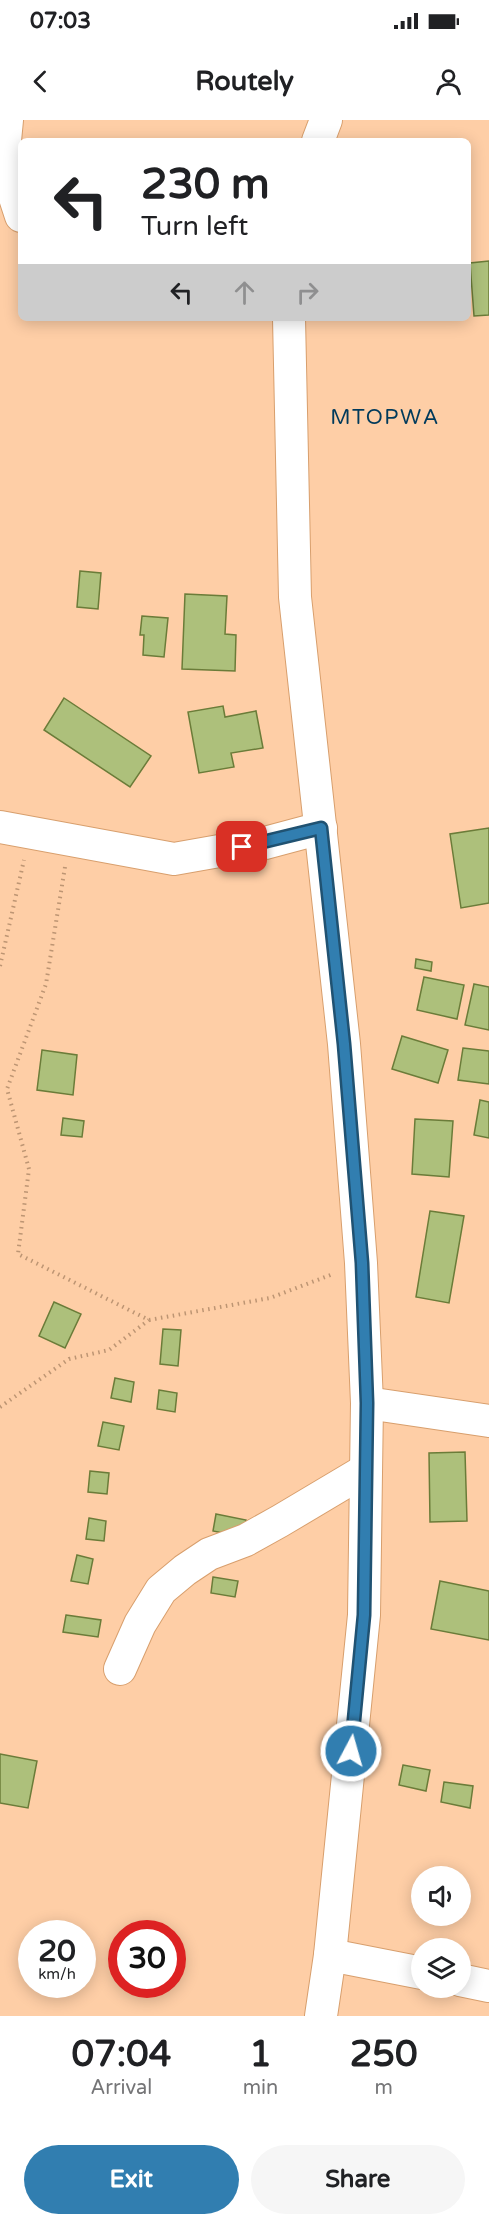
<!DOCTYPE html>
<style>
:root{--surface:#fff;--page:#f6f6f6;--text:#202124;--muted:#757577;--accent:#317eb0}
body{margin:0;font-family:"Varela Round",sans-serif;background:var(--page);color:var(--text);height:100vh;display:flex;flex-direction:column;font-size:22px;white-space:nowrap}
*{box-sizing:border-box;margin:0}
p{font-size:20px;color:var(--muted)}
.icon{flex:none;width:33px;height:33px;fill:none;stroke:currentColor;stroke-width:2;stroke-linecap:round;stroke-linejoin:round}
.map{position:relative;height:1896px;overflow:hidden}
.drawer{display:flex;flex-direction:column;background:var(--surface);flex:1}
.drawer>*{flex:none}
.guide{position:absolute;left:18px;top:18px;width:453px;height:183px;border-radius:9px;box-shadow:0 3px 15px #0003;background:#fff;color:var(--text);overflow:hidden}
.controls{position:absolute;left:411px;top:1746px;display:grid;gap:12px}
.controls a{display:grid;place-items:center;width:60px;height:60px;border-radius:50%;background:var(--surface);box-shadow:0 3px 15px #0003;font-size:30px}
.speed{position:absolute;left:18px;top:1800px;display:flex;gap:12px;font-size:30px;font-weight:700;text-align:center}
.speed>*{display:grid;place-content:center;width:78px;height:78px;border-radius:50%;background:var(--surface);box-shadow:0 3px 15px #0003;line-height:1}
.speed small{font-size:15px;font-weight:400}
.speed .limit{border:9px solid #d22;background:#fff;color:#111}
.pin{position:absolute;display:grid;place-items:center;width:51px;height:51px;color:#fff;margin:-26px;border-radius:12px;box-shadow:0 3px 9px #0006}
.me{position:absolute;width:66px;margin:-33px;rotate:6deg;stroke-linejoin:round;filter:drop-shadow(0 0 4px #0008)}
.turn{display:flex;align-items:center;gap:21px;height:126px;padding:0 24px;font-size:27px}
.turn .icon{width:78px;height:78px;stroke-width:2.5}
.turn b{display:block;font-size:42px;line-height:51px}
.lanes{display:flex;align-items:center;height:57px;padding:0 24px;background:#0003;justify-content:center;gap:30px;direction:ltr}
.lanes .off{opacity:.35}
.eta{display:flex;justify-content:space-evenly;align-items:center;height:102px;text-align:center}
.eta b{font-size:36px;font-weight:700;line-height:42px}
.button{display:flex;gap:12px;margin-top:auto;padding:12px 24px}
.button a{flex:1;height:69px;border-radius:36px;background:var(--accent);color:#fff;font-size:24px;font-weight:700;line-height:69px;text-align:center}
.button a+a{background:var(--page);color:var(--text)}
.status{display:flex;justify-content:space-between;align-items:center;height:42px;padding:0 30px;background:var(--surface);direction:ltr}
.status svg{height:16px;fill:currentColor}
header{display:flex;justify-content:space-between;align-items:center;height:78px;padding:0 24px;background:var(--surface);font-size:27px;font-weight:700}
.map>svg:first-child{display:block}
.building{fill:#adc07b;stroke:#6b7c39;stroke-width:1.5}
.lines{fill:none;stroke-linecap:round;stroke-linejoin:round}
.minor-casing{stroke:#d89f6d;stroke-width:34}
.path{stroke:#bd9573;stroke-width:4;stroke-dasharray:1.5 4.5;stroke-linecap:butt}
.minor{stroke:#fff;stroke-width:32}
.route-casing{stroke:#205272;stroke-width:15}
.route{stroke:#317eb0;stroke-width:10}
.labels{text-anchor:middle;dominant-baseline:central;stroke-width:4.5;stroke-linejoin:round;paint-order:stroke}
.quarter-label{font-size:21px;letter-spacing:1.5px;fill:#003a5b;stroke:#fecea6}
</style>
<div class="status"><b>07:03</b><svg viewBox="0 0 49 12"><path d="M0 12V9h3v3zM5 12V6h3v6zM10 12V3h3v9zM15 12V0h3v12zM26 1h20v11H26zM47 4h2v5h-2z"/></svg></div>
<header><svg class="icon" aria-label="back" viewBox="0 0 24 24"><path d="M15 5l-7 7 7 7"/></svg>Routely<svg class="icon" aria-label="person" viewBox="0 0 24 24"><circle cx="12" cy="8" r="4"/><path d="M4 21q1-7 8-7t8 7"/></svg></header>
<div class="map">
<svg width="489" height="1896" viewBox="0 0 489 1896">
<rect width="100%" height="100%" fill="#fecea6"/>
<g class="building">
<path d="M489 141V195L474 196 470 143Z"/>
<path d="M80 451 101 453 98 489 77 487Z"/>
<path d="M185 474 227 476 225 514 236 515 235 551 182 549Z"/>
<path d="M142 496 168 498 164 537 143 535 144 515H140Z"/>
<path d="M64 578 151 636 130 667 44 610Z"/>
<path d="M223 586 225 597 256 591 263 628 231 633 234 647 199 653 188 592Z"/>
<path d="M489 708V783L461 788 450 714Z"/>
<path d="M416 839 432 842 431 851 415 848Z"/>
<path d="M424 857 464 865 457 899 417 890Z"/>
<path d="M474 864 489 867V910L465 905Z"/>
<path d="M402 916 448 930 438 963 392 949Z"/>
<path d="M463 928 489 931V964L458 960Z"/>
<path d="M42 930 77 935 73 975 37 970Z"/>
<path d="M480 980 489 982V1018L474 1015Z"/>
<path d="M63 998 84 1001 82 1017 61 1015Z"/>
<path d="M415 999 453 1001 449 1057 412 1054Z"/>
<path d="M430 1091 464 1096 449 1183 416 1177Z"/>
<path d="M54 1182 81 1194 65 1228 39 1216Z"/>
<path d="M163 1209 181 1210 178 1246 160 1244Z"/>
<path d="M115 1258 134 1262 131 1282 111 1278Z"/>
<path d="M159 1270 177 1273 175 1292 157 1289Z"/>
<path d="M103 1302 124 1306 119 1330 98 1326Z"/>
<path d="M465 1332 467 1401 430 1402 429 1333Z"/>
<path d="M90 1351 109 1353 107 1374 88 1372Z"/>
<path d="M216 1394 246 1400 243 1417 213 1411Z"/>
<path d="M89 1398 106 1401 104 1421 86 1419Z"/>
<path d="M77 1435 93 1439 88 1464 71 1461Z"/>
<path d="M213 1457 238 1461 235 1477 211 1473Z"/>
<path d="M440 1461 489 1471V1520L431 1509Z"/>
<path d="M66 1495 101 1500 98 1517 63 1512Z"/>
<path d="M0 1634 37 1641 28 1688 0 1683Z"/>
<path d="M403 1645 430 1650 426 1671 399 1665Z"/>
<path d="M444 1662 473 1666 470 1688 441 1682Z"/>
</g>
<g class="lines">
<defs>
<g id="minor">
<path d="M7 0 3 41 21 96"/>
<path d="M318 21 326 0"/>
<path d="M289 198 295 477 344 924 361 1143 367 1283 364 1495 330 1835 321 1896"/>
<path d="M0 707 174 739 265 723 321 708"/>
<path d="M367 1283 489 1301"/>
<path d="M120 1549 140 1504 161 1470 185 1450 209 1434 246 1420 280 1401 364 1351"/>
<path d="M330 1835 422 1853"/>
<path d="M460 1860 489 1866"/>
</g>
</defs>
<use href="#minor" class="minor-casing"/>
<g class="path">
<path d="M65 747 46 864 7 969 29 1049 18 1134 149 1200 270 1178 333 1154"/>
<path d="M0 846 24 740"/>
<path d="M0 1287 69 1239 109 1230 149 1200"/>
</g>
<use href="#minor" class="minor"/>
</g>
<g class="lines">
<defs>
<path id="route" d="M242 727 321 708 344 924 362 1143 367 1283 364 1495 351 1631"/>
</defs>
<use href="#route" class="route-casing"/>
<use href="#route" class="route"/>
</g>
<g class="labels">
<g class="quarter-label">
<text x="385" y="297">MTOPWA</text>
</g>
</g>
</svg>
<div class="controls">
<a><svg class="icon" aria-label="sound" viewBox="0 0 24 24"><path d="M4 9h4l5-4v14l-5-4H4zM17 9q2 3 0 6"/></svg></a>
<a><svg class="icon" aria-label="layers" viewBox="0 0 24 24"><path d="M12 4l9 5-9 5-9-5zM3 14l9 5 9-5"/></svg></a>
</div>
<div class="speed"><div>20<small>km/h</small></div><div class="limit">30</div></div>
<div class="pin" style="left:242px;top:727px;background:#d93025"><svg class="icon" aria-label="arrive" viewBox="0 0 24 24"><path d="M6 21V4h12l-3 4 3 4H6"/></svg></div>
<svg class="me" style="left:351px;top:1631px" viewBox="-20 -20 40 40"><circle r="17" fill="#317eb0" stroke="#fff" stroke-width="3"/><path d="M0-11L8 9 0 5-8 9z" fill="#fff"/></svg>
<div class="guide">
<div class="turn"><svg class="icon" aria-label="left" viewBox="0 0 24 24"><path d="M17 20v-9H6M10 6l-5 5 5 5"/></svg><div><b>230 m</b>Turn left</div></div>
<div class="lanes"><svg class="icon" aria-label="left" viewBox="0 0 24 24"><path d="M17 20v-9H6M10 6l-5 5 5 5"/></svg><svg class="icon off" aria-label="ahead" viewBox="0 0 24 24"><path d="M12 20V5M6 11l6-6 6 6"/></svg><svg class="icon off" aria-label="right" viewBox="0 0 24 24"><path d="M7 20v-9h11M14 6l5 5-5 5"/></svg></div>
</div>
</div>
<section class="drawer">
<div class="eta">
<div><b>07:04</b><p>Arrival</p></div>
<div><b>1</b><p>min</p></div>
<div><b>250</b><p>m</p></div>
</div>
<div class="button"><a>Exit</a><a>Share</a></div>
</section>
